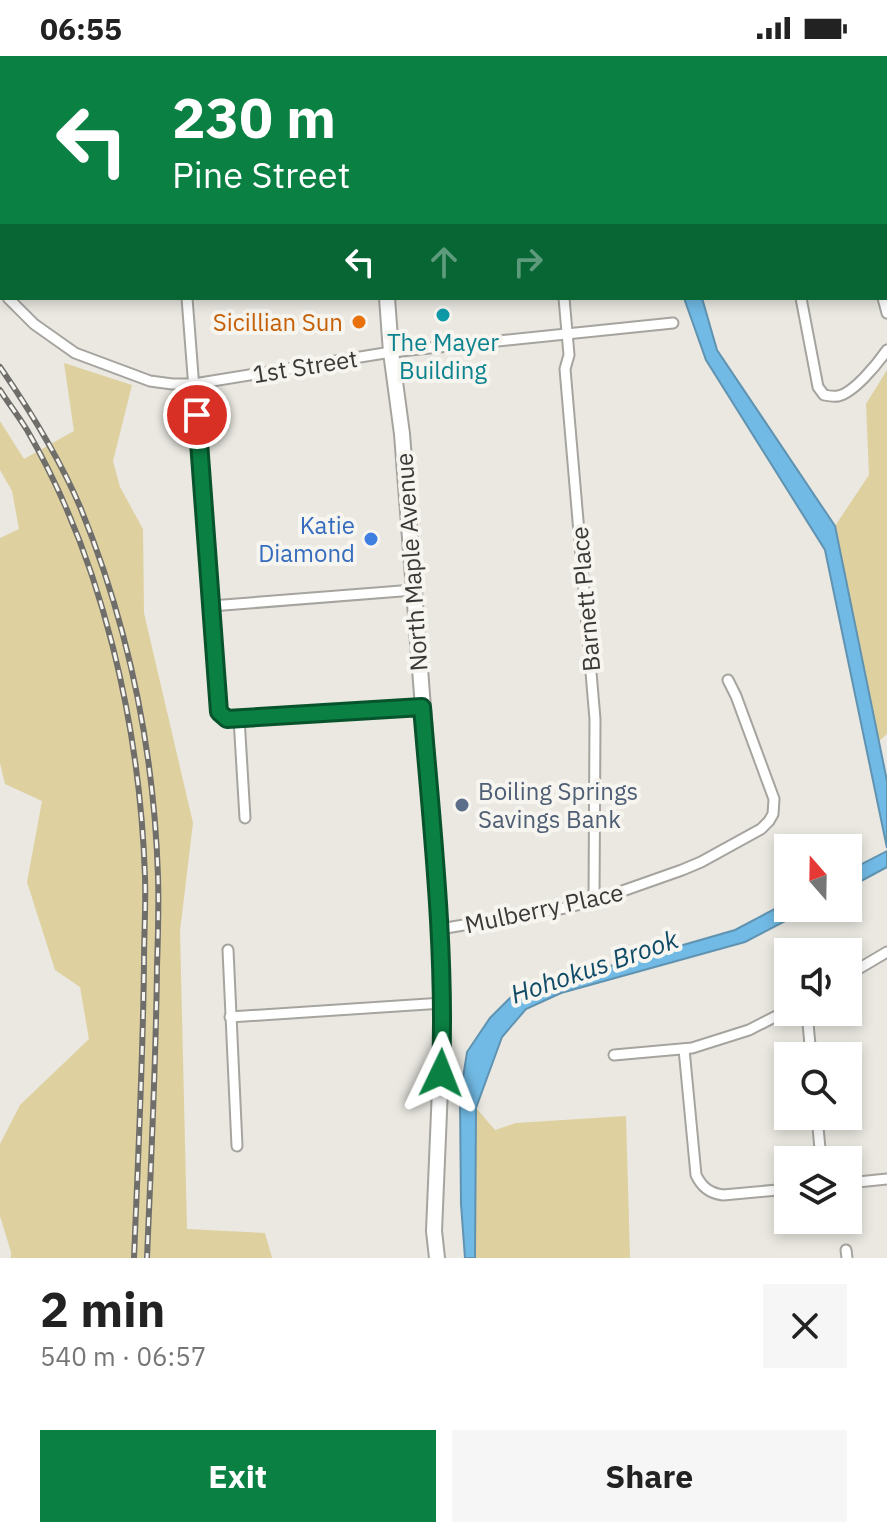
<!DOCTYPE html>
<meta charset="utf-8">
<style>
:root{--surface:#fff;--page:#f6f6f6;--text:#222;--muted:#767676;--accent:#0b8043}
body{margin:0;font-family:"IBM Plex Sans",sans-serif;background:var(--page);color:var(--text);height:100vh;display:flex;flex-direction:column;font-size:30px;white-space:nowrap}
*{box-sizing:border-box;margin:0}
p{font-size:26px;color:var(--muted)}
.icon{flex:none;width:44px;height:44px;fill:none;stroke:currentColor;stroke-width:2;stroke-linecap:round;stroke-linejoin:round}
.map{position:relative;height:1202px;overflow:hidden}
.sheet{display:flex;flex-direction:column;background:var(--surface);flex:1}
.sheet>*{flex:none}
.guide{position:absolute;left:0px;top:0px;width:888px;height:244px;box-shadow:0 4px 12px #0003;background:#0b8043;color:#fff;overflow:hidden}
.needle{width:52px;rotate:340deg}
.fabs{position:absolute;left:774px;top:778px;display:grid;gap:16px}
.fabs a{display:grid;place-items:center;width:88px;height:88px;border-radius:0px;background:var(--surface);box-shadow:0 4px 12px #0003;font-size:40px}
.pin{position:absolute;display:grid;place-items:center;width:68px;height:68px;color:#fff;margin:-34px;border:4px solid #fff;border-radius:50%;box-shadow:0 2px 8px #0007}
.me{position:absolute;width:88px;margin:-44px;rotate:2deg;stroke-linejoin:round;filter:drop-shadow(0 0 6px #0008)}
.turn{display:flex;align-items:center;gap:28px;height:168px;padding:0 40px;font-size:36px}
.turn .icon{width:104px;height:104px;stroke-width:2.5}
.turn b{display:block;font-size:56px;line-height:68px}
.lanes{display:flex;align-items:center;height:76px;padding:0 40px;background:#0003;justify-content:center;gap:40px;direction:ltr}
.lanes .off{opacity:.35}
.round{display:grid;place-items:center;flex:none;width:84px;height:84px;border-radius:0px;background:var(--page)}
.head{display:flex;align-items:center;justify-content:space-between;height:136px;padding:0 40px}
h1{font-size:48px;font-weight:700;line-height:60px}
.action{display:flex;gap:16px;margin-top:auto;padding:16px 40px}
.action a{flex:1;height:92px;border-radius:0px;background:var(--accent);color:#fff;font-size:32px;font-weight:700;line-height:92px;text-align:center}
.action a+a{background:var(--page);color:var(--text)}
.status{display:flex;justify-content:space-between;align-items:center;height:56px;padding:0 40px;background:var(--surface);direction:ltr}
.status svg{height:22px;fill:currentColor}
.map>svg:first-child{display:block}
.green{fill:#ded09f}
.water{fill:#71bae5;stroke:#6093b1;stroke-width:2}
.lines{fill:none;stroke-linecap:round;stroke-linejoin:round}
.street-casing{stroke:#a6a49e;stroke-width:13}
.secondary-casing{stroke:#a6a49e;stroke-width:16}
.primary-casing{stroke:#a6a49e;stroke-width:18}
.street{stroke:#fff;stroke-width:9}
.secondary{stroke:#fff;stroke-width:12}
.primary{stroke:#fff;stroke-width:14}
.rail-casing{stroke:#6f6e6b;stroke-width:6}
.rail{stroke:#f7f5ef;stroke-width:3;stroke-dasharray:9;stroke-linecap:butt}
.route-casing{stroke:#07532c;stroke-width:20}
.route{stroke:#0b8043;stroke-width:14}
.culture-dot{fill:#0f9aa8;stroke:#f7f5ef;stroke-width:3}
.food-dot{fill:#e8710a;stroke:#f7f5ef;stroke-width:3}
.shop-dot{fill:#3f7fe0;stroke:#f7f5ef;stroke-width:3}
.service-dot{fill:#5c6f8a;stroke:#f7f5ef;stroke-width:3}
.labels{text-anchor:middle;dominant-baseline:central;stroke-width:8;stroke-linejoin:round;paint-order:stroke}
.food-label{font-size:24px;fill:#c56008;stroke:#f7f5ef;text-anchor:end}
.culture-label{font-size:24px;fill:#0d838f;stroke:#f7f5ef}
.street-label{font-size:24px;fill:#3a3937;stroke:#f7f5ef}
.shop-label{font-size:24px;fill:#366cbe;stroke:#f7f5ef;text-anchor:end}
.service-label{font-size:24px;fill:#4e5e75;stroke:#f7f5ef;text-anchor:start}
.water-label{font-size:26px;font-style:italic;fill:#0f4a67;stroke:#f7f5ef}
</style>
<div class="status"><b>06:55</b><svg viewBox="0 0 49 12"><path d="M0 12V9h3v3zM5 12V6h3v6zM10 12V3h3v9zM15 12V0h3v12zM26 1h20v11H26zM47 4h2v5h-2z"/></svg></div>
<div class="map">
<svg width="887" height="1202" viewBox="0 0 887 1202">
<rect width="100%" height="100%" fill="#eae8e1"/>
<g class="green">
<path d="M64 307 132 329 113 405 120 431 143 473 144 557 193 767 180 875 187 1173 265 1177 272 1202H11V1196L0 1160V1088L20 1049 89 983 80 931 55 914 27 826 42 745 5 728 0 707V482L19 473 12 435 0 414V365L24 403 74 375Z"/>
<path d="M887 314V678L879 685 835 470 869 419 866 348Z"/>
<path d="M476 1052 495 1074 516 1067 626 1060 630 1202H475Z"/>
</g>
<g class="water">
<path d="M684 242H702L717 294 835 470 887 725V792L825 494 706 304Z"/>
<path d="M887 795V811L848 832V815Z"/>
<path d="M788 846V852H810L745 886 561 937 526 953 502 981 476 1052 475 1202H465L461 1148 460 1041 467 996 490 962 511 941 534 932 735 874Z"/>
</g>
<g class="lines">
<defs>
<g id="street">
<path d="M477 0V2"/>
<path d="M495 0V2"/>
<path d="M669 0V2"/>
<path d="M0 126H2"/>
<path d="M0 232 2 234"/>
<path d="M8 242 34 268 75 297 150 325 172 328H194L391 296 673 267"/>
<path d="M187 242 219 656 227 663 422 651"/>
<path d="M564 242 569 299 565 313 595 663 594 845"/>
<path d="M801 242 818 331 824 339C829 340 834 341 838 340 854 337 878 307 887 294"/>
<path d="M883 242 887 257"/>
<path d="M211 550 414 534"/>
<path d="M239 662 245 762"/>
<path d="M440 873 565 852 597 844 682 814 701 806 761 773 769 765 773 758 774 743 736 640 728 624"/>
<path d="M228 894 237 1090"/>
<path d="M848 919 887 896"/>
<path d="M807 956 811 1000"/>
<path d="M230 961 443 947"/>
<path d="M684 993 696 1119C702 1131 709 1137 723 1139L788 1133"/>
<path d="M614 999 692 992 749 974 788 954"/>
<path d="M817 1060 821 1104"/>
<path d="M848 1127 887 1123"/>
<path d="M846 1194 847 1202"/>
</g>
<path id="secondary" d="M886 150H887"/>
<g id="primary">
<path d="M199 0 209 2"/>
<path d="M334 0 335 2"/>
<path d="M387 242 391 296 402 378 440 873 442 985 434 1175 437 1202"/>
</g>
</defs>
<use href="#street" class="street-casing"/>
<use href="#secondary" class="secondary-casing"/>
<use href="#primary" class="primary-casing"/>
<use href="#street" class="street"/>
<use href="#secondary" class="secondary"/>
<use href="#primary" class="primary"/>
<defs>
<g id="rail">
<path d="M0 311C31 356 60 403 81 453 128 569 154 695 158 820 159 850 158 881 157 911 156 1008 151 1105 147 1202"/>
<path d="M0 334C9 348 19 361 27 374 103 505 140 670 145 821 146 849 144 877 144 906 143 1004 138 1103 134 1202"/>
</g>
</defs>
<use href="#rail" class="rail-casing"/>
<use href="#rail" class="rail"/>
</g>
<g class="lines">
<defs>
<path id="route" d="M197 359 219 656 227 663 422 651C432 772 446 895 441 1017"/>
</defs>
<use href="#route" class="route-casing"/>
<use href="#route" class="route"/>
</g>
<circle class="culture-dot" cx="443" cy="259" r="8"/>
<circle class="food-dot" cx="359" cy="266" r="8"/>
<circle class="shop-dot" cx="371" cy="483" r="8"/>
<circle class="service-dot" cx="462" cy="749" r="8"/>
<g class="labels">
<g class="food-label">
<text x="343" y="266">Sicillian Sun</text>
</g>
<g class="culture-label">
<text x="443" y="286">The Mayer<tspan x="443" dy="28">Building</tspan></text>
</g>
<g class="street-label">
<text transform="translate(305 310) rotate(-9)">1st Street</text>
<text transform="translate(411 506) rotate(-94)">North Maple Avenue</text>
<text transform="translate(585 543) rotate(-95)">Barnett Place</text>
<text transform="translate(544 852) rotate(-12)">Mulberry Place</text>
</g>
<g class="shop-label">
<text x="355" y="469">Katie<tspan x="355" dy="28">Diamond</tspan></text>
</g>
<g class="service-label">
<text x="478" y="735">Boiling Springs<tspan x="478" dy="28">Savings Bank</tspan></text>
</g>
<g class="water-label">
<text transform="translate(594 910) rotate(-19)">Hohokus Brook</text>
</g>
</g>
</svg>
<div class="fabs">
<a><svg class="needle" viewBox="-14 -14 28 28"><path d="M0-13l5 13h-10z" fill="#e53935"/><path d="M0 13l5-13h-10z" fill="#767676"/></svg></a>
<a><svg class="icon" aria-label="sound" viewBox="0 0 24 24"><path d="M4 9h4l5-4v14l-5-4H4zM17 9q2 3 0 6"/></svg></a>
<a><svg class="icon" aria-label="search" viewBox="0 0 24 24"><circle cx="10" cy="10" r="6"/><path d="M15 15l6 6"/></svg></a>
<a><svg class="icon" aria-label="layers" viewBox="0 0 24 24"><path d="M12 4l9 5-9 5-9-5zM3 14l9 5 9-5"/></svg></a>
</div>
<div class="pin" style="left:197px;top:359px;background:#d93025"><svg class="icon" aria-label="arrive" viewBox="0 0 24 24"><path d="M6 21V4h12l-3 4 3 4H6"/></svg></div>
<svg class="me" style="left:441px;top:1017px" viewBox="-20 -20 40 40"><path d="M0-17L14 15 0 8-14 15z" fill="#0b8043" stroke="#fff" stroke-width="4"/></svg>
<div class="guide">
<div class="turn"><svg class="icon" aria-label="left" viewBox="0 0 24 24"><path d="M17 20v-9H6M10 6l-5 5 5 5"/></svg><div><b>230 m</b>Pine Street</div></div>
<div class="lanes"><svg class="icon" aria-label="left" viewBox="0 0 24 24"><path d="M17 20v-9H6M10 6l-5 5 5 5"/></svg><svg class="icon off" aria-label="ahead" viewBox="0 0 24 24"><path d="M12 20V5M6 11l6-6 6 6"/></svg><svg class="icon off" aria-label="right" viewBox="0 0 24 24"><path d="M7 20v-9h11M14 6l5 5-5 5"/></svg></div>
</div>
</div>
<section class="sheet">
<div class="head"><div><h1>2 min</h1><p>540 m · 06:57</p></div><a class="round"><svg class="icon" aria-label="close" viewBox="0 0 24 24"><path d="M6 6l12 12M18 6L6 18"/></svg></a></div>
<div class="action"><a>Exit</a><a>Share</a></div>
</section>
